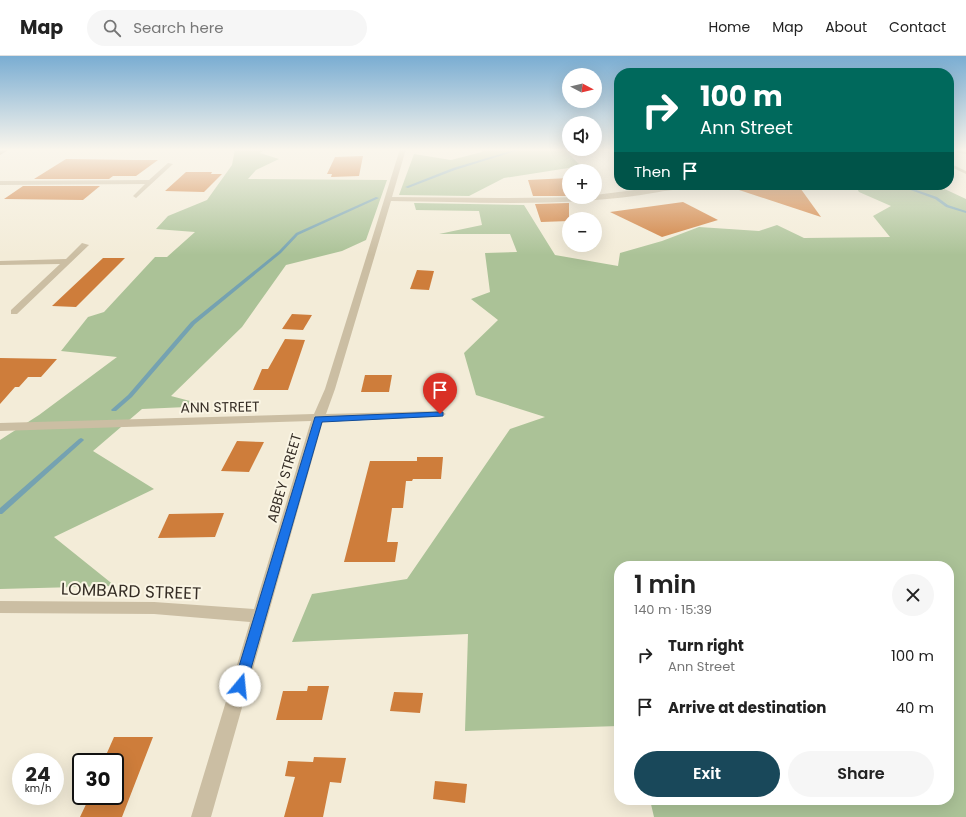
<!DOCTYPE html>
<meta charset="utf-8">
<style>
:root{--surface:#fff;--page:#f6f6f6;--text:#222;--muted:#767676;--line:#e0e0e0;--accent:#19485a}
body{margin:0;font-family:Poppins,sans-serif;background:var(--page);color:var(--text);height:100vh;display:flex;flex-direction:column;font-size:15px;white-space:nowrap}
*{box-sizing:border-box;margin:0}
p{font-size:13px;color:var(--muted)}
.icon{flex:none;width:22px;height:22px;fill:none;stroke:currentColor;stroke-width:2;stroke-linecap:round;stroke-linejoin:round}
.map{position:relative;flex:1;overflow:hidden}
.panel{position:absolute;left:614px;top:505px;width:340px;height:244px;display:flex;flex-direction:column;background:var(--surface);border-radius:16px;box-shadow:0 4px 16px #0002}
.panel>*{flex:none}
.guide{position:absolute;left:614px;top:12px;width:340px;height:122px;border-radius:16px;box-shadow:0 4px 16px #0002;background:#00695c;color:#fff;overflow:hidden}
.needle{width:26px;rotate:97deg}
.controls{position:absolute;left:562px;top:12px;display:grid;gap:8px}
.controls a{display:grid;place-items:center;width:40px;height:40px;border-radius:50%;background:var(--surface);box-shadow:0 4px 16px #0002;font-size:20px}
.speed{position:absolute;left:12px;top:697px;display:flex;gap:8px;font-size:20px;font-weight:700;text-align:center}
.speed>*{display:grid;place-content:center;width:52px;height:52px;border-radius:50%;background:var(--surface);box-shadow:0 4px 16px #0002;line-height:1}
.speed small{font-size:10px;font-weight:400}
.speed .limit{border:2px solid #111;border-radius:6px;background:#fff;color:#111}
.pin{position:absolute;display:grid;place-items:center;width:34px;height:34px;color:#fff;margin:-41px -17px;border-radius:50% 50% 50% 0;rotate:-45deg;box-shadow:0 0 4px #0007}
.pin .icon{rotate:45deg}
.me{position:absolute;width:44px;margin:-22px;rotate:17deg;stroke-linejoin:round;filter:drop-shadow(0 0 3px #0008)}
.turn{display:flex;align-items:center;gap:14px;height:84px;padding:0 20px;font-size:18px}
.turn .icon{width:52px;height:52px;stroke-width:2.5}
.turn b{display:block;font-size:28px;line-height:34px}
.then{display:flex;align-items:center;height:38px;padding:0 20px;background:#0003;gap:8px;font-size:15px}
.round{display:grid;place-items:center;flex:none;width:42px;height:42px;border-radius:21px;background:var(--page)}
.overview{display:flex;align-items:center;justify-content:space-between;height:68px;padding:0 20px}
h1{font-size:24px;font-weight:600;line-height:30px}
.cta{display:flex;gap:8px;margin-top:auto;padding:8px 20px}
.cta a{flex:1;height:46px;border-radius:24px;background:var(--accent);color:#fff;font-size:16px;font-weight:600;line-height:46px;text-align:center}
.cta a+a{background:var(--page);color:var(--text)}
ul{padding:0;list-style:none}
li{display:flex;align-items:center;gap:12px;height:52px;padding:0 20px}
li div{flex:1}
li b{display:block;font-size:15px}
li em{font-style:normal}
header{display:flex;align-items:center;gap:24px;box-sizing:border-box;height:56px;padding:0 20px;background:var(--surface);border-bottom:1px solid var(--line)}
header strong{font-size:19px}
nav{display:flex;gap:22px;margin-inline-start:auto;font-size:14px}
.search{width:280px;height:36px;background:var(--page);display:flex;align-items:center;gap:10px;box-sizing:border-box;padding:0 14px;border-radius:22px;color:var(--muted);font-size:15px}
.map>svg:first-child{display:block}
.green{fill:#abc297}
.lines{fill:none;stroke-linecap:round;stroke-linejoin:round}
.stream{fill:#75a2b1;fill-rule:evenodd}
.building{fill:#ce7d3b}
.lane{fill:#cbbea3;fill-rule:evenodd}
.street{fill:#cbbea3;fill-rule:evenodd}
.secondary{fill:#9f8d74;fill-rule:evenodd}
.route{fill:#1a73e8;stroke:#114b97}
.labels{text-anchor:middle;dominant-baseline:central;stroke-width:4;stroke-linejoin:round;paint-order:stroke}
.street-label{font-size:14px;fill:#362e26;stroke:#faf5e4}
.near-street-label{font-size:17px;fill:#362e26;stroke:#faf5e4}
</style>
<header>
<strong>Map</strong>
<div class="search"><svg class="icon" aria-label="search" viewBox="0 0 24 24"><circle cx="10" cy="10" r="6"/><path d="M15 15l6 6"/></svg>Search here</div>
<nav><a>Home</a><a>Map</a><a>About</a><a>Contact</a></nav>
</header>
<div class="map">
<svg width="966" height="761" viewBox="0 0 966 761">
<rect width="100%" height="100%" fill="#f3ecd8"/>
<g class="green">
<path d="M235 93H266L260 97 279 103 256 114 248 123 387 124 366 184 342 195 286 209 242 271 171 340 209 350 142 353 93 395 154 433 54 481 115 530 0 533V384L39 359 117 301 61 295 88 261 104 256 155 201H167L195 176 156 173 168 160 207 144 232 109Z"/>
<path d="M483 93H564L581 110 504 122 469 140 399 139 414 98 451 104 482 96Z"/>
<path d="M855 129H936L966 143V761H654L650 744H949V510H619V670L465 675 468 578 292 586 312 538 407 523 510 373 545 361 476 339 464 297 498 264 471 243 490 236 485 197 517 196 510 178H439L482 169 479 155 416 154 414 147 524 149 555 199 618 210 620 197 662 185 699 171 759 175 777 169 804 182 890 181 873 160 891 150 859 136Z"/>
</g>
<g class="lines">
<g class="stream">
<path d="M518 93H522L455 114 408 132 405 131 453 112Z"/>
<path d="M897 129H902L937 141 948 149 966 155V157L946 151 935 143Z"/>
<path d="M376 141 379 142 298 179 281 197 195 268 132 341 116 355H112L111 354 112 353 128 339 191 266 279 195 296 177Z"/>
<path d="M81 382 83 383 84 384 83 385 2 458H0V452L79 383Z"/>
</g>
</g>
<g class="building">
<path d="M363 100 359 120 331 121 332 118H327L335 101Z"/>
<path d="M66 103 134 104H158L136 120H113L109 123H34Z"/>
<path d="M186 116H212L211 118H222L204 136 165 135Z"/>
<path d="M569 122V140H533L528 124Z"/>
<path d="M734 129H798L821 161 733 132Z"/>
<path d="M23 130H100L83 144 4 143Z"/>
<path d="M683 146 718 164 662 181 610 156Z"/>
<path d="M569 147V165L541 166 535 148Z"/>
<path d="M103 202H125L76 251 52 250Z"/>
<path d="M417 214 434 215 429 234 410 233Z"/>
<path d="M292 258 312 259 303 274 282 273Z"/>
<path d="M285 283 305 284 288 334H253L262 313H268Z"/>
<path d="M0 302 57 303 41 321H28L19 331H15L0 348Z"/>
<path d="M365 319H392L389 336H361Z"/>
<path d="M237 385 264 386 249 416 221 415Z"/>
<path d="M417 401H443L441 423H413L412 425H406L403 452H392L387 486H398L395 506H344L370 405H417Z"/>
<path d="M224 457 215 481 158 482 169 458Z"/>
<path d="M308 630H329L322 664H276L283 635H307Z"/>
<path d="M394 636 423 637 420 657 390 655Z"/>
<path d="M114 681H153L122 761H80L90 740H115V706H103Z"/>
<path d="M314 701 346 702 341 727 330 726 323 761H284L295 721 285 720 288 705 313 706Z"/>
<path d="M435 725 467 728 465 747 433 743Z"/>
</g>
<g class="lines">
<g class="lane">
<path d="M949 93 966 96V98L949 95Z"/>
<path d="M949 107 966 115V118L949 110Z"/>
</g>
<g class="street">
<path d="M400 93H406L392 141 500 142 595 141V139L674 129H688C682 134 668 134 659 136 571 152 480 146 391 145L335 333 326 358 440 355 446 358 440 361 323 365 211 761H191L250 566 154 558 0 557V545L154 546 254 553 311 365 0 375V367L314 358 325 333Z"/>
<path d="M168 107 173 108 136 142 133 140 145 128 0 129V125L149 124Z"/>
<path d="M82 187 89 189 17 258H11V254L60 208 0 209V205L66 203Z"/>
</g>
<path class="secondary" d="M3 93H10L0 99V95Z"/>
</g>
<linearGradient id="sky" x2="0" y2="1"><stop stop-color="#7aadd2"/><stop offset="0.47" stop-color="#faf6ed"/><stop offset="1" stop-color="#faf6ed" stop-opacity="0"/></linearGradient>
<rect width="966" height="199" fill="url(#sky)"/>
<path class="route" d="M440 356H443V360L322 366 246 630 244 635 240 636 235 635 233 630 315 361Z"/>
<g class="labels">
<g class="street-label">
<text transform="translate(220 351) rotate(-1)">ANN STREET</text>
<text transform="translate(284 422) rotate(-74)">ABBEY STREET</text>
</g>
<g class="near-street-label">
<text transform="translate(131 535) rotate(2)">LOMBARD STREET</text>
</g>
</g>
</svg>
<div class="controls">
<a><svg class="needle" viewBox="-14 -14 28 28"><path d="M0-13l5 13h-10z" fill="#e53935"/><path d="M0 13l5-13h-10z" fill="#767676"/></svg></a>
<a><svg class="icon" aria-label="sound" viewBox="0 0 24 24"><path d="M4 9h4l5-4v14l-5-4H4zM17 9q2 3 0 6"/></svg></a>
<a>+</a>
<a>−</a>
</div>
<div class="speed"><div>24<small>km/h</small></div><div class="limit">30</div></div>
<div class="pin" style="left:440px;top:358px;background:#d93025"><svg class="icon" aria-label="arrive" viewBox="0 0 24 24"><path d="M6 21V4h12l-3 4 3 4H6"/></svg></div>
<svg class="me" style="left:240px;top:630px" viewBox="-20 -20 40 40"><circle r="19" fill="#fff"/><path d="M0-13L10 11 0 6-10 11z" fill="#1a73e8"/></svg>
<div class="guide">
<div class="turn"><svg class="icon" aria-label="right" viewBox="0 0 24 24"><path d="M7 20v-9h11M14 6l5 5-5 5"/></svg><div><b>100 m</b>Ann Street</div></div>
<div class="then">Then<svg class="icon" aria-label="arrive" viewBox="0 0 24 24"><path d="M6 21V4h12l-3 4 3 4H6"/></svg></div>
</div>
<section class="panel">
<div class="overview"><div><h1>1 min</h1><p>140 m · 15:39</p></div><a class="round"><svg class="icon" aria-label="close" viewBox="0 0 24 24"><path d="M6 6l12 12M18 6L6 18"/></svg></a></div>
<ul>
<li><svg class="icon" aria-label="right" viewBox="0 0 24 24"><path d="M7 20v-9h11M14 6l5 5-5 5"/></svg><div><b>Turn right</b><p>Ann Street</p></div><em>100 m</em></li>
<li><svg class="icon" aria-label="arrive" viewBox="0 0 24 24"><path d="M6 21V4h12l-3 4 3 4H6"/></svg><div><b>Arrive at destination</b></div><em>40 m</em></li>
</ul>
<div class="cta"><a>Exit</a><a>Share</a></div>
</section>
</div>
